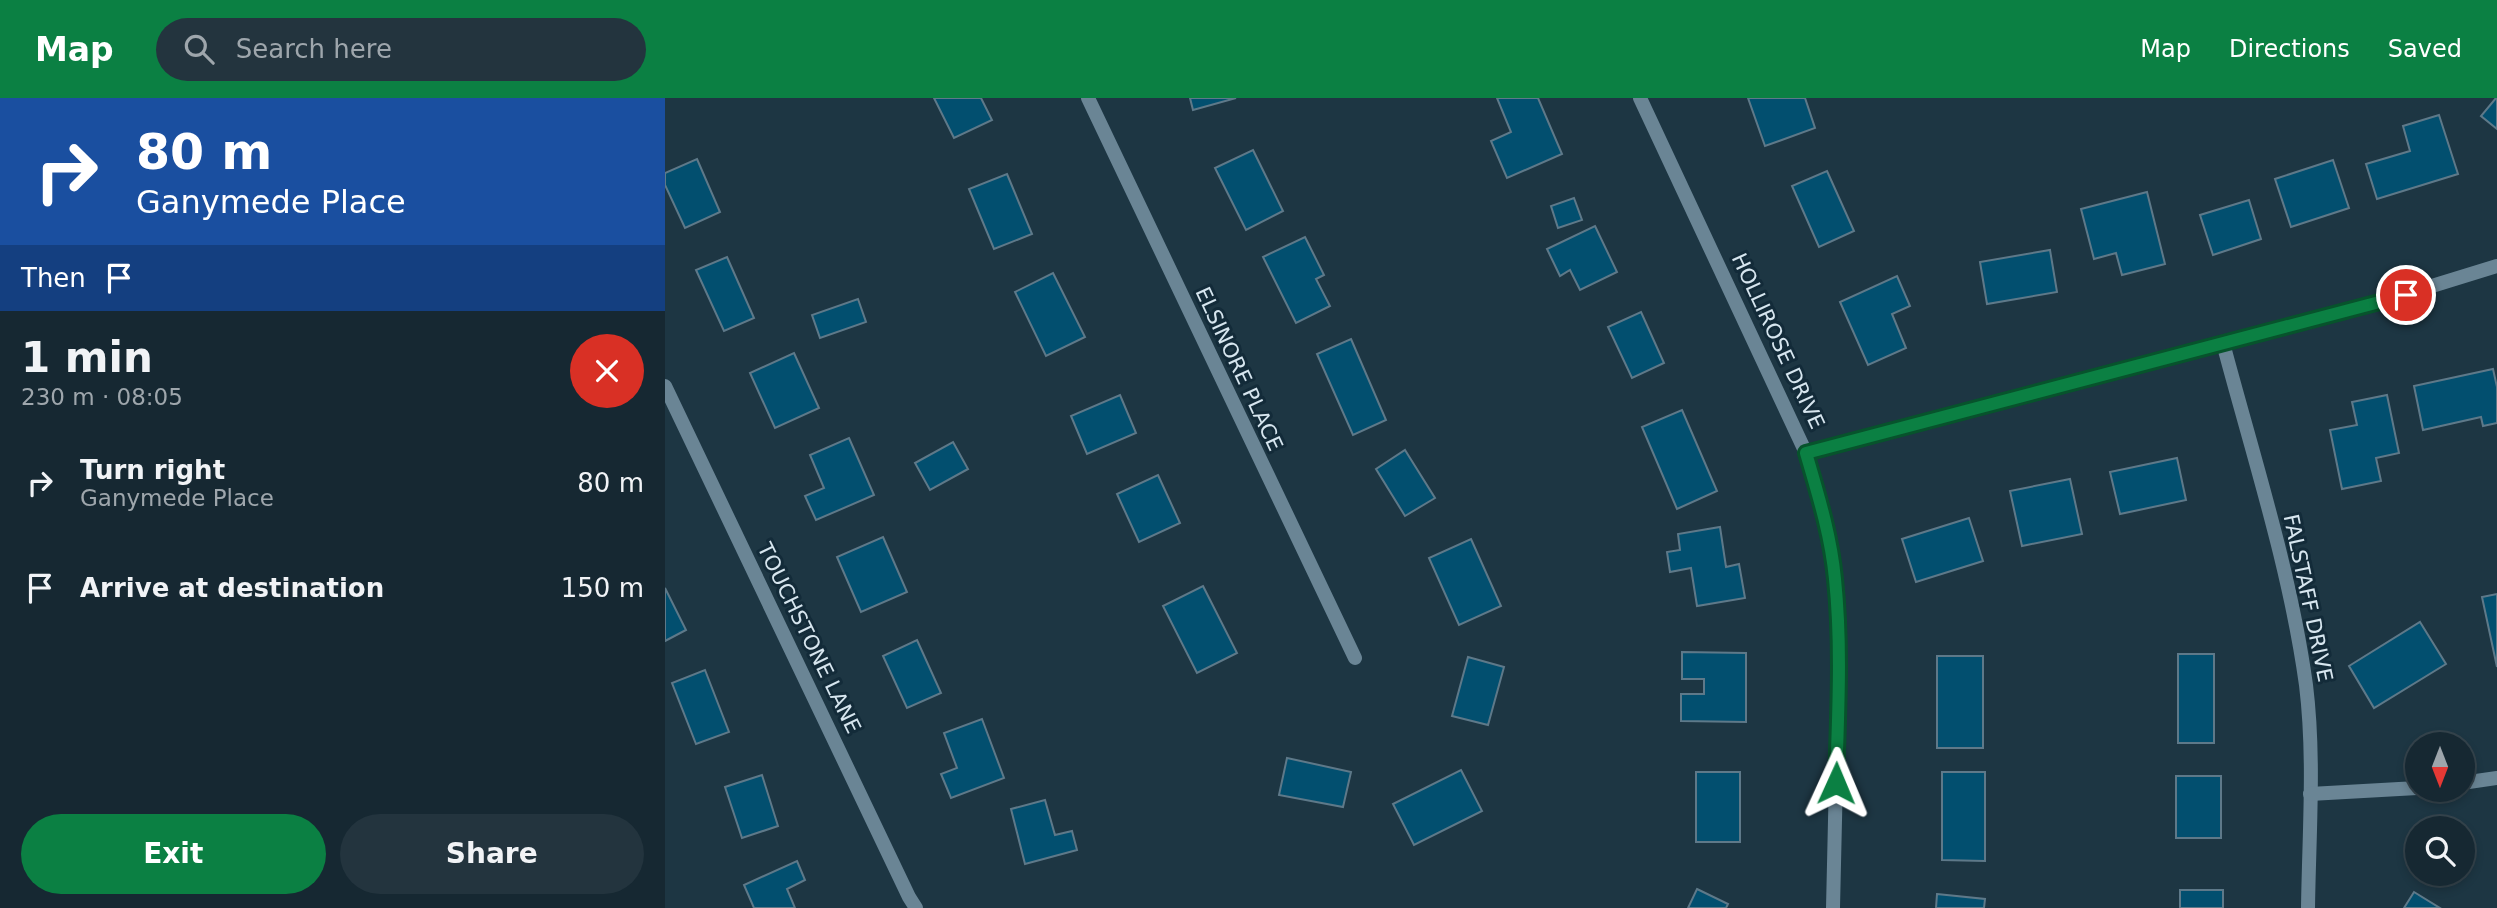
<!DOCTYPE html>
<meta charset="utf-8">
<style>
:root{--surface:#162832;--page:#23343e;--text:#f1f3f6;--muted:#9ea6ac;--line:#35444d;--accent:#0b8043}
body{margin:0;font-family:"DejaVu Sans",sans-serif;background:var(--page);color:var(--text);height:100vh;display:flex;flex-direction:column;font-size:26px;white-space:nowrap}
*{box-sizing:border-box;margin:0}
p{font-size:23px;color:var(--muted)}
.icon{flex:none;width:38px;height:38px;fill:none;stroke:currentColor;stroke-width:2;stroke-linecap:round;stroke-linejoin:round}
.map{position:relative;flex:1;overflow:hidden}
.drawer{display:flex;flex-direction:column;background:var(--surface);width:665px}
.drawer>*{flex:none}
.guide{background:#1a4fa0;color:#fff;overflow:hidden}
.needle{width:46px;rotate:180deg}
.controls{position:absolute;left:1740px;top:634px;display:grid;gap:14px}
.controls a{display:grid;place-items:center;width:70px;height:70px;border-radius:50%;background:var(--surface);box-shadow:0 4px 10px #0003,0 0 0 2px var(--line);font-size:35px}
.pin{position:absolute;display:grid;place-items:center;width:60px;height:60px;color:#fff;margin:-30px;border:4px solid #fff;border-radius:50%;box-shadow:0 2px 7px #0007}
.me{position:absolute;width:77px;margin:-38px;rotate:1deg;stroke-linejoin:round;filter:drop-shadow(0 0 5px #0008)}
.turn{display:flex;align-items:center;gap:24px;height:147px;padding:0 21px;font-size:32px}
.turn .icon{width:91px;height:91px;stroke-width:2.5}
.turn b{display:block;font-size:49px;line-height:60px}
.then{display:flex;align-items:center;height:66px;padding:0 21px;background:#0003;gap:14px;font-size:26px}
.round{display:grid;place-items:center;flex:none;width:74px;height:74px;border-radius:37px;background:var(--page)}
.overview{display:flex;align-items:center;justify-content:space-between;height:119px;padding:0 21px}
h1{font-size:42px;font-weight:800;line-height:52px}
.action{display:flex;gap:14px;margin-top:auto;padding:14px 21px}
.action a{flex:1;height:80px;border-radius:42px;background:var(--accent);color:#fff;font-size:28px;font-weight:800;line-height:80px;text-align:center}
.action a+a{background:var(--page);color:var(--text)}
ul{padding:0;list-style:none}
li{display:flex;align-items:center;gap:21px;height:105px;padding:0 21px}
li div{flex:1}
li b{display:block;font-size:26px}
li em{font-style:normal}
header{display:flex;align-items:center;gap:42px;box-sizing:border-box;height:98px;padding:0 35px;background:var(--accent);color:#fff}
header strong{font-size:33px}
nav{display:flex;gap:38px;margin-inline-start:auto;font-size:24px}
.search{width:490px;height:63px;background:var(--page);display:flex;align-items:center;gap:18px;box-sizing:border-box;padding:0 24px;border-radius:38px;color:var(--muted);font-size:26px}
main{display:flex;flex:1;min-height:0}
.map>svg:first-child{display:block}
.building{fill:#024f6f;stroke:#5e7989;stroke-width:2}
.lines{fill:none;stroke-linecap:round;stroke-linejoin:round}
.street{stroke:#6a8595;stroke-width:14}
.route-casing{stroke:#07532c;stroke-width:18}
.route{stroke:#0b8043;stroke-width:12}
.labels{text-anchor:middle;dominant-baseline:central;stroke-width:6;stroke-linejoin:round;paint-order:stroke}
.street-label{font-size:21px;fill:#d7e6ef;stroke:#132b39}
</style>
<header>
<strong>Map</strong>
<div class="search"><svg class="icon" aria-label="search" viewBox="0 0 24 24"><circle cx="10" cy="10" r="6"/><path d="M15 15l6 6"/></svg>Search here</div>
<nav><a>Map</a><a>Directions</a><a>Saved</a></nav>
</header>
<main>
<section class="drawer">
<div class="guide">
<div class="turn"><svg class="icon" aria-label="right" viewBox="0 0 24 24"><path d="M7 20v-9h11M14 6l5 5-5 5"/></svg><div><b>80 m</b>Ganymede Place</div></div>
<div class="then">Then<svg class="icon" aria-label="arrive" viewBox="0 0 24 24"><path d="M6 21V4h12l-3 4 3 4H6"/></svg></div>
</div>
<div class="overview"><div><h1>1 min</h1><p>230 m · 08:05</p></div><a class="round" style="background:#d93025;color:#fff"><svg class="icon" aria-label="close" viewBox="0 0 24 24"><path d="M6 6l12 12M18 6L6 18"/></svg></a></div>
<ul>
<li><svg class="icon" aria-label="right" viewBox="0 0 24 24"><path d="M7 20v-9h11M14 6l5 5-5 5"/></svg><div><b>Turn right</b><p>Ganymede Place</p></div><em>80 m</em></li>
<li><svg class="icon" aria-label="arrive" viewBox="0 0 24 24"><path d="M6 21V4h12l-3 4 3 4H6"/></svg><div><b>Arrive at destination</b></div><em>150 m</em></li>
</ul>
<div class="action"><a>Exit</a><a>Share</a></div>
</section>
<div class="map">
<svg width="1832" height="810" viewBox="0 0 1832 810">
<rect width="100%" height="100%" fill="#1d3643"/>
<g class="building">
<path d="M269 0H316L327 22 289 40Z"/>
<path d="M525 0H571L528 12Z"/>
<path d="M832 0H873L897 56 842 80 826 43 846 34Z"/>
<path d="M1083 0H1140L1150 30 1100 48Z"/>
<path d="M1831 0H1832V31L1816 18Z"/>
<path d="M1774 17 1793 76 1712 101 1701 66 1745 53 1738 28Z"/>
<path d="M588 52 618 113 581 132 550 70Z"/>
<path d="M32 61 55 114 20 130 0 87V75Z"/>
<path d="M1668 62 1684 110 1626 129 1610 81Z"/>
<path d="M1162 73 1189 133 1154 149 1127 88Z"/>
<path d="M342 76 367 136 329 151 304 91Z"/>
<path d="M1482 94 1500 166 1457 177 1451 155 1429 161 1416 111Z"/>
<path d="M909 100 917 122 893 130 886 108Z"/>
<path d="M1584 102 1596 141 1548 157 1535 117Z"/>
<path d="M930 128 952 174 915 192 905 172 895 178 882 151Z"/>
<path d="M640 139 659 177 651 181 665 208 631 225 598 159Z"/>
<path d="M1385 152 1392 194 1322 206 1315 164Z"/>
<path d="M62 159 89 220 59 233 31 172Z"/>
<path d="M388 175 420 239 381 258 350 194Z"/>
<path d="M1232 178 1245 208 1227 216 1241 250 1203 267 1175 204Z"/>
<path d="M193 201 201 224 155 240 147 217Z"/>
<path d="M976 214 999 265 967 280 943 229Z"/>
<path d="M686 241 721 322 688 337 652 256Z"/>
<path d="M129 255 154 310 110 330 85 275Z"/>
<path d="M1828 271 1832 289V325L1818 328 1816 319 1758 332 1749 288Z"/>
<path d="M455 297 471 335 422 356 406 318Z"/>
<path d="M1722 297 1734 355 1711 360 1716 383 1677 391 1665 332 1692 327 1687 304Z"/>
<path d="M1017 312 1052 393 1012 411 977 329Z"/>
<path d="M184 340 209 397 151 422 140 398 159 390 145 357Z"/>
<path d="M288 344 303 371 265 392 250 365Z"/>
<path d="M740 352 770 400 740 418 711 371Z"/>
<path d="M1512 360 1521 402 1455 416 1445 374Z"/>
<path d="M493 377 515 425 474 444 452 396Z"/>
<path d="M1405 381 1417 436 1357 448 1345 393Z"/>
<path d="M1304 420 1318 463 1251 484 1237 441Z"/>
<path d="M1055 429 1061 469 1074 466 1080 500 1032 508 1026 470 1005 474 1002 454 1015 452 1013 436Z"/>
<path d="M218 439 242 494 196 514 172 459Z"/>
<path d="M806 441 836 508 794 527 764 460Z"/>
<path d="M538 488 572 555 532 575 498 508Z"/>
<path d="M0 490 21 532 0 543Z"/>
<path d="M1832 496V569L1817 499Z"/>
<path d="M1755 524 1781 566 1709 610 1684 568Z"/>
<path d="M252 542 276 595 242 610 218 558Z"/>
<path d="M1017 554 1081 555V624L1016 623V596H1039V581H1017Z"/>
<rect x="1513" y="556" width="36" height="89"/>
<rect x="1272" y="558" width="46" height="92"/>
<path d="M803 559 839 569 823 627 787 618Z"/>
<path d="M40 572 64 634 31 646 7 585Z"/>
<path d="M317 621 339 680 286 700 276 676 292 670 279 635Z"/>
<path d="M622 660 686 674 678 709 614 697Z"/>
<path d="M796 672 817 713 749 747 728 706Z"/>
<rect x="1031" y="674" width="44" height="70"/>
<path d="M1277 674H1320V763L1277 762Z"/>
<path d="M97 677 113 728 77 740 60 689Z"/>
<rect x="1511" y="678" width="45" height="62"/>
<path d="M380 702 390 737 407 733 412 752 360 766 346 711Z"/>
<path d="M132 763 140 782 122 791 130 810H89L79 787Z"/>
<path d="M1032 791 1063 806 1061 810H1023Z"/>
<rect x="1515" y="792" width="43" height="18"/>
<path d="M1749 794 1775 810H1739Z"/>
<path d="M1272 796 1320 801 1319 810H1271Z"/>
</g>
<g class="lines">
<g class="street">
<path d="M423 0 690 560"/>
<path d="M975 0 1141 355 1161 426 1170 479 1174 547 1168 810"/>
<path d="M1558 245C1588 358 1625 471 1641 587 1650 660 1644 736 1643 810"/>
<path d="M0 288 244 799 251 810"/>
<path d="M1141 355 1741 196 1832 168"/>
<path d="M1797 685 1832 680"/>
<path d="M1645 696 1752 690"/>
</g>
</g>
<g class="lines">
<defs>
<path id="route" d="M1171 685C1173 617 1177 549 1170 481 1166 438 1153 396 1141 355L1741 197"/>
</defs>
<use href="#route" class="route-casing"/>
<use href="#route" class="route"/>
</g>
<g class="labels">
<g class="street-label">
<text transform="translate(1113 243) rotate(65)">HOLLIROSE DRIVE</text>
<text transform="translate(574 271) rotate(65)">ELSINORE PLACE</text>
<text transform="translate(1643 500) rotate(78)">FALSTAFF DRIVE</text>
<text transform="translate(144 540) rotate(64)">TOUCHSTONE LANE</text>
</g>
</g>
</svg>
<div class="controls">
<a><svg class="needle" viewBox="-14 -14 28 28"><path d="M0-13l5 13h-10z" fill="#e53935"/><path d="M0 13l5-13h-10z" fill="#9ea6ac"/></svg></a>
<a><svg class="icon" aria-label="search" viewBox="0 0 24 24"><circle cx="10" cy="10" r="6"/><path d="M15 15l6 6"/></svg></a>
</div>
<div class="pin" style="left:1741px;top:197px;background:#d93025"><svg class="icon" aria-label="arrive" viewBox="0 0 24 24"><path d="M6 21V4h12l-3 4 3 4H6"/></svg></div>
<svg class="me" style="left:1171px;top:685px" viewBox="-20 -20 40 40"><path d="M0-17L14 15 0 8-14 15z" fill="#0b8043" stroke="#fff" stroke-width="4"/></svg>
</div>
</main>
